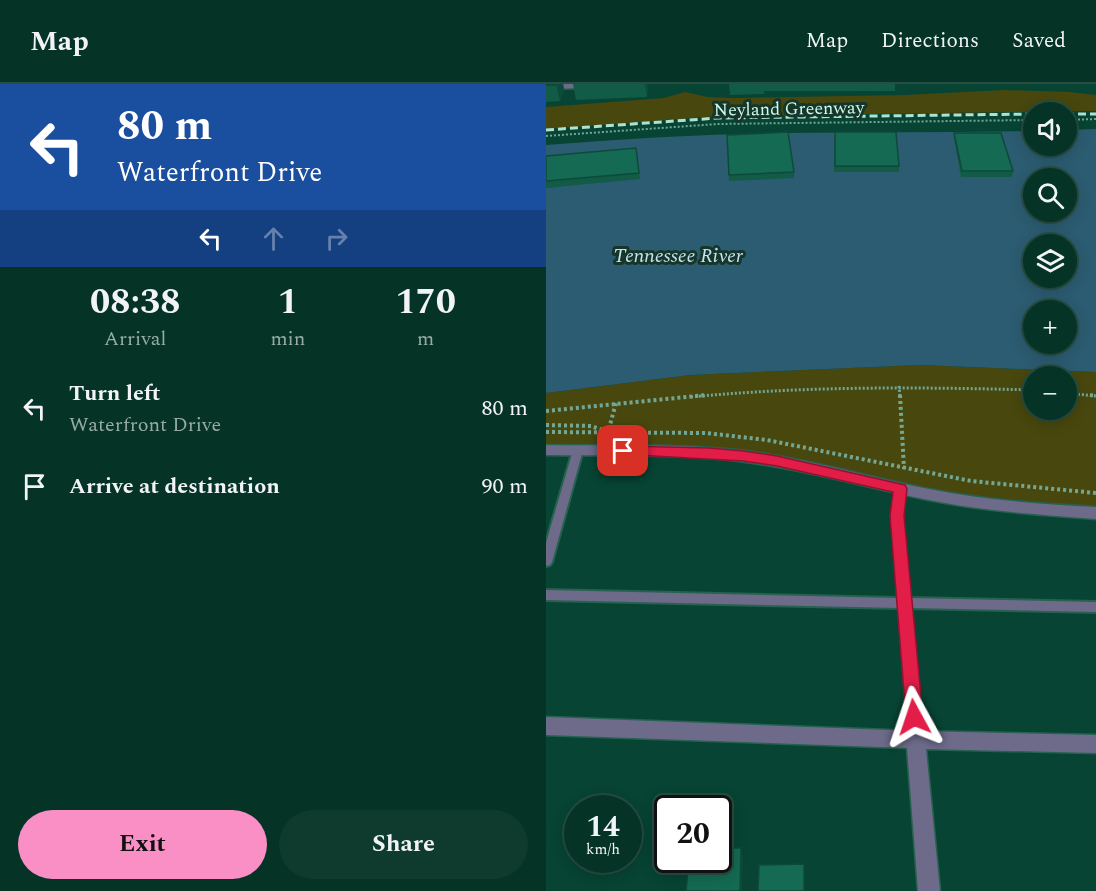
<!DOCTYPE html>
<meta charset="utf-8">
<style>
:root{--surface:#053326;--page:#0e3b2e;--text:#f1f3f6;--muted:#97aaa7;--line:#264e43;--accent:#fa8fc6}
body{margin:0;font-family:Spectral,serif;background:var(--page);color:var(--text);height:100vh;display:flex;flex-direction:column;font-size:22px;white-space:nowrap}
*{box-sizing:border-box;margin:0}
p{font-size:20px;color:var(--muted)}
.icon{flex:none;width:33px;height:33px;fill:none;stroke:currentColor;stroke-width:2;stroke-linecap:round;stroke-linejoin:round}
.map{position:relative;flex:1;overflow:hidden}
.sheet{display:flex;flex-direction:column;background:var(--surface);width:546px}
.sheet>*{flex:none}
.guide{background:#1a4fa0;color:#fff;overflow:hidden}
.tools{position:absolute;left:477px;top:18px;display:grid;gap:12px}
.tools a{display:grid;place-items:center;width:54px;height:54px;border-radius:50%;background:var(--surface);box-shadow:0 3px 15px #0003,0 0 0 2px var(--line);font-size:30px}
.speed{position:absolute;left:18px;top:711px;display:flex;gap:12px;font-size:30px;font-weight:700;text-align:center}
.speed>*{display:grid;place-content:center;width:78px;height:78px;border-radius:50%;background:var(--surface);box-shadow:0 3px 15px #0003,0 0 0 2px var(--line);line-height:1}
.speed small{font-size:15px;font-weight:400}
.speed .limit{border:3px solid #111;border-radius:9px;background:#fff;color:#111}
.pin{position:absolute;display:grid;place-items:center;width:51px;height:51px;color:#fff;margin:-26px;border-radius:12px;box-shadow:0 3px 9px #0006}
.me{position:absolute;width:66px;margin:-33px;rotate:355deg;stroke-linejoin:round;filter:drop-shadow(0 0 4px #0008)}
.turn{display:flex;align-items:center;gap:21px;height:126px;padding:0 18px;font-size:27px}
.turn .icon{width:78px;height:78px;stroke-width:2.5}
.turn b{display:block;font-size:42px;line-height:51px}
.lanes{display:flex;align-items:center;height:57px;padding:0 18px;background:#0003;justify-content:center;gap:30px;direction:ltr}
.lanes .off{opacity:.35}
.eta{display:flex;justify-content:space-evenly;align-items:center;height:102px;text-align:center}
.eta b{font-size:36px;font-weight:700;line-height:42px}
.cta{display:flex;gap:12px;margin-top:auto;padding:12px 18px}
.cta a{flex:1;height:69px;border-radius:36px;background:var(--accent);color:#111;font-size:24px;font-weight:700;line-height:69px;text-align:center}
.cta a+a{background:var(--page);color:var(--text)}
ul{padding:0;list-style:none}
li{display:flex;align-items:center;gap:18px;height:78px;padding:0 18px}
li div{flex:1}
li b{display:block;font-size:22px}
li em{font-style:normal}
header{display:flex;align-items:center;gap:36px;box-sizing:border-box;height:84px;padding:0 30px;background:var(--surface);border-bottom:2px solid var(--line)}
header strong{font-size:28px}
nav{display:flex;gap:33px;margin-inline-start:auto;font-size:21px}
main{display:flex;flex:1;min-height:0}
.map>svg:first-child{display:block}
.green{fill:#48470e;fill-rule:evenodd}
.water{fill:#2c5c71;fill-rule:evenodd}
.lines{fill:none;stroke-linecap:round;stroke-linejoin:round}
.lane-casing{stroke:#276150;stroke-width:4}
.street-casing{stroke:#276150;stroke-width:3}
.path-far2{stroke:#72a796;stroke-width:2;stroke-dasharray:2 2;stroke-linecap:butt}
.path-far1{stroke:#72a796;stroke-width:3;stroke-dasharray:2 2;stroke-linecap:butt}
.path{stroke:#72a796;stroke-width:4;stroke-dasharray:3 3;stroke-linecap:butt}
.lane{fill:#6d6a8a;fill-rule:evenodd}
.street{fill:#6d6a8a;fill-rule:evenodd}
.rail{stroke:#b1e2d0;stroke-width:3;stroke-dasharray:8 4;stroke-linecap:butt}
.wall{fill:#115b47}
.shaded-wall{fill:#0e4a39}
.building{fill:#146a52;stroke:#0e4a39;stroke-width:1.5}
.route{fill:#e11d48;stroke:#92132f;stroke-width:1.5}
.labels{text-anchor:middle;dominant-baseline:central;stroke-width:6;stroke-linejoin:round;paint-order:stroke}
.far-street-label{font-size:18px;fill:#cdfcea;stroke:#16362b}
.far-water-label{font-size:20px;font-style:italic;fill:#c6e3f2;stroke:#16362b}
</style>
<header>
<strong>Map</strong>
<nav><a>Map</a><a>Directions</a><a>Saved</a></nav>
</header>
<main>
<section class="sheet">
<div class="guide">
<div class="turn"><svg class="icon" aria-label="left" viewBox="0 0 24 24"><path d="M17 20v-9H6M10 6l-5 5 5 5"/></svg><div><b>80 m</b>Waterfront Drive</div></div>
<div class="lanes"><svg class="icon" aria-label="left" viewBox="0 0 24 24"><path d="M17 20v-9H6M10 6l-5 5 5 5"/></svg><svg class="icon off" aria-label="ahead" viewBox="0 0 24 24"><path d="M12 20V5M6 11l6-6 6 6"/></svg><svg class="icon off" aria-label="right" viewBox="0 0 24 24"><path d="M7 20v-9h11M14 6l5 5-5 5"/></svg></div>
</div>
<div class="eta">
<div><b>08:38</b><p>Arrival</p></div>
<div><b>1</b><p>min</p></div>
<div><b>170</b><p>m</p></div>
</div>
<ul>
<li><svg class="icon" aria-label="left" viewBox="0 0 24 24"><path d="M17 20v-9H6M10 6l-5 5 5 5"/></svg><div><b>Turn left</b><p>Waterfront Drive</p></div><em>80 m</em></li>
<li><svg class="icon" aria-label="arrive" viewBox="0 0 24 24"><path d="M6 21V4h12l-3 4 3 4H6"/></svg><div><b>Arrive at destination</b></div><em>90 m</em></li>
</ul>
<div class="cta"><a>Exit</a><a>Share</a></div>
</section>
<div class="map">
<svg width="550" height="807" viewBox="0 0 550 807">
<rect width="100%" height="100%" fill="#074433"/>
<g class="green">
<path d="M459 6 523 8 550 11V27L174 32 0 45V23L118 14 139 8 162 13 186 14 358 11Z"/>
<path d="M374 281 550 288V429L474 424 231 377 0 366V309L144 291ZM488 292H520V326H488Z"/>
</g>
<path class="water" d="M550 45V288L374 281 144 291 0 309V61C79 55 158 50 237 49 320 48 404 49 487 47L488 62H520L521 46ZM488 94H520V128H488ZM488 160H520V194H488ZM488 226H520V260H488Z"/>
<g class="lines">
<defs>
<g id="lane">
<path d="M32 362 37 366 6 478 4 481 0 482V459L27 366Z"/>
<path d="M354 401 359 405 356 432 364 514 550 518V528L365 524 377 656 375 660 370 662 365 660 363 656 353 524 0 516V506L352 514 346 432 349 405Z"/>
</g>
<g id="street">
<path d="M0 0H77L73 3 0 5Z"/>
<path d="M0 361C66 362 134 359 200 367 262 375 322 393 383 405 438 416 494 420 550 423V435C494 431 438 427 383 416 322 404 262 386 200 378 134 369 66 372 0 371Z"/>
<path d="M0 633 370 647 550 651V669L380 665 394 807H372L361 664 0 651Z"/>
</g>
</defs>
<use href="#lane" class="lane-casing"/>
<use href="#street" class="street-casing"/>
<g class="path-far2">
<path d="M520 36 550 35"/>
<path d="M0 52 172 40 488 36"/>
</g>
<g class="path-far1">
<path d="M353 302 354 313"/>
<path d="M520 309 550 312"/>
<path d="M145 313C259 302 373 303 488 306"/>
</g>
<g class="path">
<path d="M354 311 358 385"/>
<path d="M544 311 550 312"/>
<path d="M0 327 160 311"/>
<path d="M0 341 45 342 62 348 70 319"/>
<path d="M0 348 160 349 221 356 425 397 550 409"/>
</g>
<use href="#lane" class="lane"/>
<use href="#street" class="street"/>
<g class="rail">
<path d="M520 30H550"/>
<path d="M0 46 172 34 488 30"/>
</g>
</g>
<g class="wall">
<path d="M0 0H17L18 5 14 17 0 18Z"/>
<path d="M27 0H102L101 13 30 16Z"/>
<path d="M183 0H349V7H218V10L184 11Z"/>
<path d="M289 48 353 82V88H288Z"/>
<path d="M408 49 467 87 466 93H415L408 55Z"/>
<path d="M181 51 248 88V94L183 97Z"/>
<path d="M90 64 94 95 0 104V72Z"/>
</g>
<g class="shaded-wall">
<path d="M10 0H17L18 5 14 17Z"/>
<path d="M99 0H102L101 13Z"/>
<path d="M195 764 197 774 196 807H194Z"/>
</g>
<g class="building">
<rect x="0" y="0" width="10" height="1"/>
<path d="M242 48 248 88 183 91 181 51Z"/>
<path d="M289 48H350L353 82H289Z"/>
<path d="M408 49H455L467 87H416Z"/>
<path d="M90 64 93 89 0 97V72Z"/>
<path d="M172 764H195L194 807H140L143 776H172Z"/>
<path d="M258 780V807H212L213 781Z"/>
</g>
<path class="route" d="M77 362 163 364 197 367 231 372 359 401 361 405 358 432 377 633 374 639 368 641 362 639 360 633 344 432 347 408 231 382 197 377 72 370 70 367Z"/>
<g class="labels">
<g class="far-street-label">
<text transform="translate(243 25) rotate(-1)">Neyland Greenway</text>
</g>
<g class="far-water-label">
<text x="132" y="172">Tennessee River</text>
</g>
</g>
</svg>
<div class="tools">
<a><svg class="icon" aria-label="sound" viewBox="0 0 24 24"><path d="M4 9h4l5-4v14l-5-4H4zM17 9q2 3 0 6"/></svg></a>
<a><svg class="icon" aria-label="search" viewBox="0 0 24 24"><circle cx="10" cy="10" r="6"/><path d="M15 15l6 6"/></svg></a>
<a><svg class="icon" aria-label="layers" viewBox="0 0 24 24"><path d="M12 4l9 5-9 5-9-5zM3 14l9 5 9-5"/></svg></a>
<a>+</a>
<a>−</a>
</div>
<div class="speed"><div>14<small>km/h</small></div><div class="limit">20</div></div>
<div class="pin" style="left:77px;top:367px;background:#d93025"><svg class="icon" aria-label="arrive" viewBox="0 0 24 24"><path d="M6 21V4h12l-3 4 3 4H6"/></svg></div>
<svg class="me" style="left:368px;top:633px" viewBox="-20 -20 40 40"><path d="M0-17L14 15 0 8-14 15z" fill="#e11d48" stroke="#fff" stroke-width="4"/></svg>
</div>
</main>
